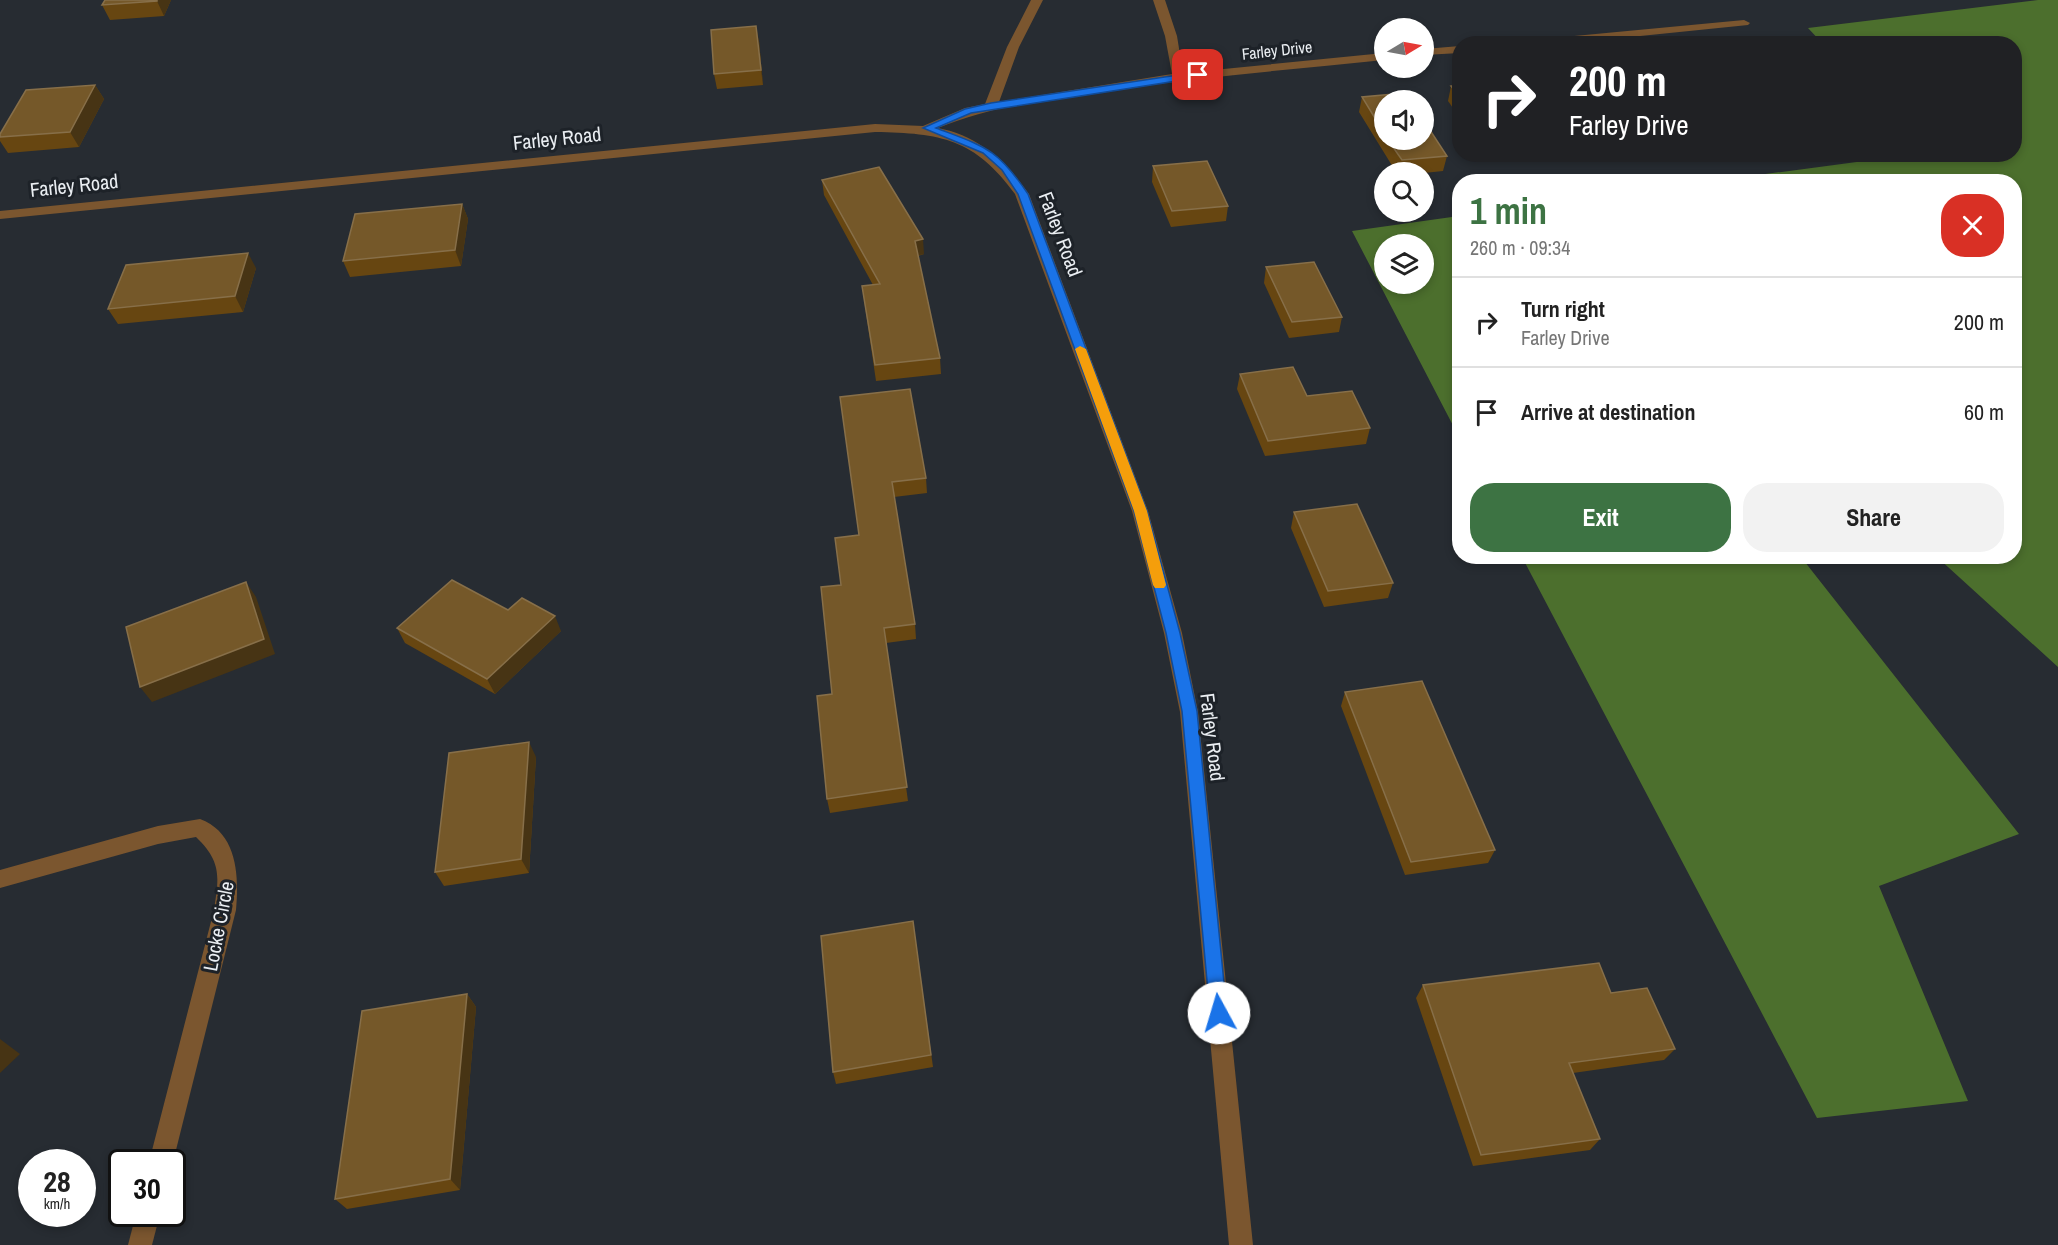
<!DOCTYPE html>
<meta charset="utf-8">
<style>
:root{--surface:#fff;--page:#f2f2f2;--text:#222;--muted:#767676;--line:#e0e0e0;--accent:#3d7343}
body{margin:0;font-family:"Archivo Narrow",sans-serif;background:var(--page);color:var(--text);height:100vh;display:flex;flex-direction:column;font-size:22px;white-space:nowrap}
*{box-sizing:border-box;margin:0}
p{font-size:20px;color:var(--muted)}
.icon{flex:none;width:33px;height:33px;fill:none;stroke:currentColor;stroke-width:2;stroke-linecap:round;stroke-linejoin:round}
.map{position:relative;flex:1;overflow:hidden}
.panel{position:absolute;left:1452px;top:174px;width:570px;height:390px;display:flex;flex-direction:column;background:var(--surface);border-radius:24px;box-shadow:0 3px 9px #0003}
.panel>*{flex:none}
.guide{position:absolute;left:1452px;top:36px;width:570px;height:126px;border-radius:24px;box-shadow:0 3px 9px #0003;background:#202124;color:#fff;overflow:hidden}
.needle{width:39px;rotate:80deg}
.buttons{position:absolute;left:1374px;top:18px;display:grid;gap:12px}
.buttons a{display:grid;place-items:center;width:60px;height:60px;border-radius:50%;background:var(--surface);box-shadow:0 3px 9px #0003;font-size:30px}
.speed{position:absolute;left:18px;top:1149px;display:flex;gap:12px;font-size:30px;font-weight:700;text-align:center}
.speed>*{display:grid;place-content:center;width:78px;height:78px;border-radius:50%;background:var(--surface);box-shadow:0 3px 9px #0003;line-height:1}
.speed small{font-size:15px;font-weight:400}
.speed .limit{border:3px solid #111;border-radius:9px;background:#fff;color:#111}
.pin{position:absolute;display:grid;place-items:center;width:51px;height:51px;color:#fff;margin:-26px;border-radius:12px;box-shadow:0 3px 9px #0006}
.me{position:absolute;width:66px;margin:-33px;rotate:354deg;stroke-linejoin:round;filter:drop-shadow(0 0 4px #0008)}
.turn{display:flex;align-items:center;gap:21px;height:126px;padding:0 18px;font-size:27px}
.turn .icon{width:78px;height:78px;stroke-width:2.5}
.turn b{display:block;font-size:42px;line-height:51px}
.round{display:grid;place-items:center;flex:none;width:63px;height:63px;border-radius:24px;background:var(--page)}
.summary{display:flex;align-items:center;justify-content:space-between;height:102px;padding:0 18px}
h1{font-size:36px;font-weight:800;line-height:45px;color:var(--accent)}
.button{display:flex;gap:12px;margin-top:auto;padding:12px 18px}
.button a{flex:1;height:69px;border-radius:24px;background:var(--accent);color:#fff;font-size:24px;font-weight:800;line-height:69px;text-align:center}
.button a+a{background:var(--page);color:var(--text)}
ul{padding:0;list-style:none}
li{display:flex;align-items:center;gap:18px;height:90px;padding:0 18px;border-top:2px solid var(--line)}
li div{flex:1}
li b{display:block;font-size:22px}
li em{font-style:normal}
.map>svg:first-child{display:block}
.forest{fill:#4c6f2d;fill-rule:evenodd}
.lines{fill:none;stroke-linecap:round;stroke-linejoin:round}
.minor{fill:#7b562f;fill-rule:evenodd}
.wall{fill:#674611}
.shaded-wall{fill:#473414}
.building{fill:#755829;stroke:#876f49;stroke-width:1.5}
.route{fill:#1a73e8;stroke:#114b97;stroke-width:1.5}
.slow{fill:#f59e0b}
.labels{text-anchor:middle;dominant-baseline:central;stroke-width:6;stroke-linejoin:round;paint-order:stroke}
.far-street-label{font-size:16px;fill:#eaeef2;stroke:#1d2228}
.street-label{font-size:20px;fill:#eaeef2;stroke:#1d2228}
</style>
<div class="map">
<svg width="2058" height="1245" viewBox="0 0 2058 1245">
<rect width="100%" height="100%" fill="#272c32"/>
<g class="forest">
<path d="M2038 0H2058V667L1937 557 2014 556V182L1713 181 1909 155 2014 154V44L1822 43 1808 28Z"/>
<path d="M1459 216H1460L1459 437 1352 231ZM1384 244H1424V284H1384Z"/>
<path d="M1522 557H1801L2019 834 1879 886 1968 1101 1817 1118Z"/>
</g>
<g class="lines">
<g class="minor">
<path d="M1031 0H1043L1019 47 999 102 1172 74 1165 36 1153 0H1165L1177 36 1183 73 1384 53V60C1295 69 1205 77 1116 89 1056 97 994 105 938 128 979 136 1005 161 1029 194L1148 511 1182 633 1198 712 1253 1245H1229L1180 712 1164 633 1132 511 1015 194C975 139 941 133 875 132L0 219V211L875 124 923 126 965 108 985 104 1007 47Z"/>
<path d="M1744 20 1750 23 1748 25 1562 44H1515L1520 41Z"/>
<path d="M1460 46V53L1424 55V49Z"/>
<path d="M200 819C238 833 239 877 236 910L173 1162H149L214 910C219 877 222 862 196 837L158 844 0 888V870L158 826Z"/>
<path d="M136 1214H160L152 1245H128Z"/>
</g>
</g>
<g class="wall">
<path d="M105 0H171L164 16 110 20 102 5Z"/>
<path d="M759 41 763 85 717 89 714 74Z"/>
<path d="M95 85 104 99 79 147 8 153 0 141V134Z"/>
<path d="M1460 85V118L1448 101 1451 86Z"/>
<path d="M1362 97 1384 100V140H1424L1447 156 1443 171 1424 173 1396 172 1359 112Z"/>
<path d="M1153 166 1228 206 1226 221 1171 227 1152 182Z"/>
<path d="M822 180 924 254 918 256 940 358 941 374 876 381 862 286 873 285 824 195Z"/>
<path d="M462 204 468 219 461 266 350 277 343 261Z"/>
<path d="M1266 267 1342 317 1339 332 1289 338 1264 283Z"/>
<path d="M256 268 243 312 118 324 108 309Z"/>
<path d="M1240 374 1307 396 1370 428 1366 444 1265 456 1237 389Z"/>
<path d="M840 397 926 478 927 493 894 497 915 624 916 639 886 643 908 801 830 813 827 799 832 694 841 585 859 535Z"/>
<path d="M1294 512 1393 583 1388 598 1324 607 1291 528Z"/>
<path d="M508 610 561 631 495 694 405 643 397 628Z"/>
<path d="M1345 692 1495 850 1488 863 1405 875 1341 706Z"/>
<path d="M536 757 529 873 444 886 435 872Z"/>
<path d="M913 921 933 1067 836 1084 833 1072Z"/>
<path d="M1423 985 1611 993 1675 1049 1664 1060 1573 1073 1600 1139 1590 1150 1473 1166 1416 998Z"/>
<path d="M467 994 476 1007 460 1190 347 1209 335 1199Z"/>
</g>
<g class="shaded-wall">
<path d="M157 0H171L164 16 157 1Z"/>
<path d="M756 26 759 41 763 85 761 70Z"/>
<path d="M95 85 104 99 79 147 70 132Z"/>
<path d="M462 204 468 219 461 266 455 250Z"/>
<path d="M923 239 924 254 916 256 915 241Z"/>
<path d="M248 253 256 268 243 312 235 296Z"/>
<path d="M246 582 256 597 275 654 152 702 140 687Z"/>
<path d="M555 616 561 631 495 694 487 679Z"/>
<path d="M529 742 536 757 529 873 521 859Z"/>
<path d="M467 994 476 1007 460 1190 450 1179Z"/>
<path d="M0 1039 20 1054 0 1073Z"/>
</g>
<g class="building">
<path d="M105 0H157V1L102 5Z"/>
<path d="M756 26 761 70 714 74 711 30Z"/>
<path d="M95 85 70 132 0 137V134L26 90Z"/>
<path d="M1460 85V97L1451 86Z"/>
<path d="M1405 93 1410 100H1384V133L1362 97Z"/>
<path d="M1424 121 1447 156 1402 160 1388 140H1424Z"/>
<path d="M1207 161 1228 206 1172 211 1153 166Z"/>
<path d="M879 167 923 239 915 241 940 358 875 365 862 286 880 284 822 180Z"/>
<path d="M462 204 455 250 343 261 355 214Z"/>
<path d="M248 253 235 296 108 309 126 265Z"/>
<path d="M1314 262 1342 317 1292 322 1266 267Z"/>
<path d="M1293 367 1307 396 1352 391 1370 428 1268 441 1240 374Z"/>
<path d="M910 389 926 478 892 482 915 624 884 628 907 787 827 799 817 696 832 694 821 587 841 585 835 538 859 535 840 397Z"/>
<path d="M1357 504 1393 583 1328 591 1294 512Z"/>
<path d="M452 580 508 610 522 598 555 616 487 679 397 628Z"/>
<path d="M246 582 264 639 140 687 126 627Z"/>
<path d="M1422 681 1495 850 1411 862 1345 692Z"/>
<path d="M529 742 521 859 435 872 449 753Z"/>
<path d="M913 921 931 1055 833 1072 821 936Z"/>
<path d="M1599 963 1611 993 1647 988 1675 1049 1569 1063 1600 1139 1481 1155 1423 985Z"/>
<path d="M467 994 450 1179 335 1199 362 1011Z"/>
</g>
<path class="route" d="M1198 72 1202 73V77L971 113 936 128C986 147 997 148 1028 194L1147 511 1180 633 1197 711 1227 1013 1225 1019 1219 1021 1213 1019 1210 1013 1182 711 1166 633 1134 511 1018 194 1002 170 983 153 923 128 965 109 991 103Z"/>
<path class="slow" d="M1080 346 1086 349 1147 511 1166 585 1164 588H1155L1153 585 1134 511 1075 349Z"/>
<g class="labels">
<g class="far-street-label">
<text transform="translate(1277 50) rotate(-6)">Farley Drive</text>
</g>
<g class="street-label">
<text transform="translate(557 138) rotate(-6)">Farley Road</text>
<text transform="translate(74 185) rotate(-6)">Farley Road</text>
<text transform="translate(1061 234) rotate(69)">Farley Road</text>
<text transform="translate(1213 737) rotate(83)">Farley Road</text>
<text transform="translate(218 926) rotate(-79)">Locke Circle</text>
</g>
</g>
</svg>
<div class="buttons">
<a><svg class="needle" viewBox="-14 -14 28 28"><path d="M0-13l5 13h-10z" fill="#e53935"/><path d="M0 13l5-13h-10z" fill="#767676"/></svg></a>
<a><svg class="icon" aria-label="sound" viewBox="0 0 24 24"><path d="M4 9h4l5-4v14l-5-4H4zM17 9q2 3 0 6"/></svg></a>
<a><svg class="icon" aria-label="search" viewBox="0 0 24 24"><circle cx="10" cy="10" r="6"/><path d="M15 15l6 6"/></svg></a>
<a><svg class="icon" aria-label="layers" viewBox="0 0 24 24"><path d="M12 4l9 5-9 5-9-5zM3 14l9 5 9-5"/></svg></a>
</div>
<div class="speed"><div>28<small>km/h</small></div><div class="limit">30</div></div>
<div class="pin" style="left:1198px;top:75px;background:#d93025"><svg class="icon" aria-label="arrive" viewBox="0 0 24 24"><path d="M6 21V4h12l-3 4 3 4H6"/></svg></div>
<svg class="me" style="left:1219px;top:1013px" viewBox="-20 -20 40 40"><circle r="19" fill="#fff"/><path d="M0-13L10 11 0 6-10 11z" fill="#1a73e8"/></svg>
<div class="guide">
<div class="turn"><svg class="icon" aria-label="right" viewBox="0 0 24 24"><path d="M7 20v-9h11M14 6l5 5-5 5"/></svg><div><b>200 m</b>Farley Drive</div></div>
</div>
<section class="panel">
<div class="summary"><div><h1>1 min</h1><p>260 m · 09:34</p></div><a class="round" style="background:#d93025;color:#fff"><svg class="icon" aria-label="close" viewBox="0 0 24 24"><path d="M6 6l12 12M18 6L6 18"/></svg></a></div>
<ul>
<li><svg class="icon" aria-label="right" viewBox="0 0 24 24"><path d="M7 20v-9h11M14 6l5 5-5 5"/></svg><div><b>Turn right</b><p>Farley Drive</p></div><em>200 m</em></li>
<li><svg class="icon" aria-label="arrive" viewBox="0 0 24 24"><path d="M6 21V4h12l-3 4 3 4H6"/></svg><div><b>Arrive at destination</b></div><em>60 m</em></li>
</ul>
<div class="button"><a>Exit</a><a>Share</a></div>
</section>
</div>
